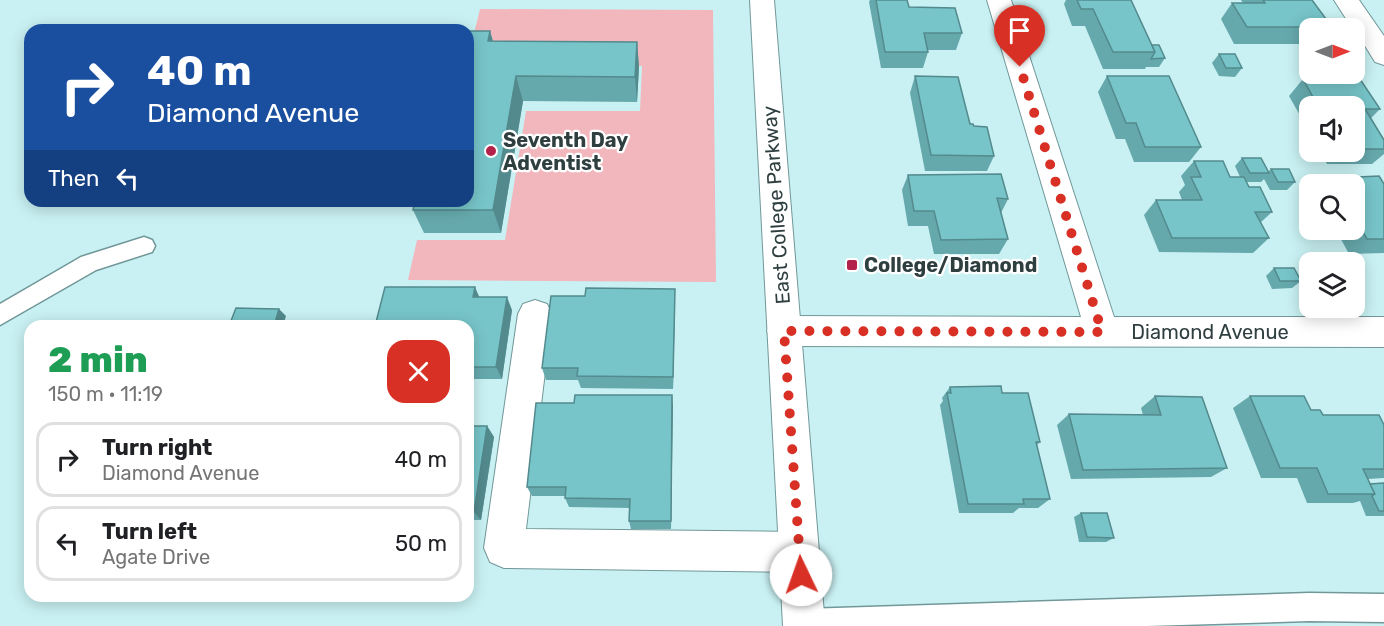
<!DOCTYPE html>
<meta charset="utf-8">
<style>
:root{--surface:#fff;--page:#f2f2f2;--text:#202124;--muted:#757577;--line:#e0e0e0}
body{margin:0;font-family:Rubik,sans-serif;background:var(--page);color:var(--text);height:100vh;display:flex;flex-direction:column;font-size:22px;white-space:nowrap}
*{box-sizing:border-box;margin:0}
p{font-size:20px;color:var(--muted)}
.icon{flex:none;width:33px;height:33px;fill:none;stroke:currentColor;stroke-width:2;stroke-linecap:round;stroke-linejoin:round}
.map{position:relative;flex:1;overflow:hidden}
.drawer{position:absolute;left:24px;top:320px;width:450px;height:282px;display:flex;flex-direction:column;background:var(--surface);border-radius:18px;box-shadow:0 3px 15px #0003}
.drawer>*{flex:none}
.top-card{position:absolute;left:24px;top:24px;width:450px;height:183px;border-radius:18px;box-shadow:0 3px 15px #0003;background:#1a4fa0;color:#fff;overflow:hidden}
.needle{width:39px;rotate:90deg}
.controls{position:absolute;left:1299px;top:18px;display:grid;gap:12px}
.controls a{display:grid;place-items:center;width:66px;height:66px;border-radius:12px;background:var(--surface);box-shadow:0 3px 15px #0003;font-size:30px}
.pin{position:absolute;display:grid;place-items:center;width:51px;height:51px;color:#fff;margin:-62px -26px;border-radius:50% 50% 50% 0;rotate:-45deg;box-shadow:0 0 6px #0007}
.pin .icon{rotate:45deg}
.me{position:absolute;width:66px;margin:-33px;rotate:357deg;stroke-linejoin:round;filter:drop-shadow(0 0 4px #0008)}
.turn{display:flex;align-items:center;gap:21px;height:126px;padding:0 24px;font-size:27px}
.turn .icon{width:78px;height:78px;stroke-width:2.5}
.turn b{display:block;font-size:42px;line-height:51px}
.then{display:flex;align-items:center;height:57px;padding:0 24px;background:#0003;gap:12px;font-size:22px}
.round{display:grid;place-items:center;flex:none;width:63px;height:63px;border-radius:18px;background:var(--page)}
.overview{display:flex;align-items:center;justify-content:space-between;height:102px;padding:0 24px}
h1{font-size:36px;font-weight:800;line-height:45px;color:#1e9e55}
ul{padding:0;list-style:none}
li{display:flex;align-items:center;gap:18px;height:75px;margin:0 12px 9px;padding:0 12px;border:3px solid var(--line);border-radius:18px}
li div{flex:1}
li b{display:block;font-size:22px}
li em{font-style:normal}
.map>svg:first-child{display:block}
.green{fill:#f1b7bd}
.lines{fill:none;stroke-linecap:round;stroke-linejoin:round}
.lane-casing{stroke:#719799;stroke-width:3}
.street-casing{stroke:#719799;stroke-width:2}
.secondary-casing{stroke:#719799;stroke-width:2}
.lane{fill:#fff;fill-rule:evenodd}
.street{fill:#fff;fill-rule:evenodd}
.secondary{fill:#fff;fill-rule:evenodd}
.wall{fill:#66a9ad}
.shaded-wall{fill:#538a8d}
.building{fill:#77c5c9;stroke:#538a8d;stroke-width:1.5}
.route{stroke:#d93025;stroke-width:10;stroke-dasharray:0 18}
.poi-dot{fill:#b3224a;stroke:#fff;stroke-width:2}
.labels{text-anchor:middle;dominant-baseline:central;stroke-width:4.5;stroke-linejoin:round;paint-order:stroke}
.poi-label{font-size:20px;font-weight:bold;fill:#2f3f40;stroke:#fff;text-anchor:start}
.street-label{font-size:20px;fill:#2f3f40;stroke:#fff}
</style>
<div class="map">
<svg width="1384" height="626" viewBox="0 0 1384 626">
<rect width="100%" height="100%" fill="#c9f1f3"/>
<path class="green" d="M480 9 713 10 716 282 408 280 417 240H505L526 111H640L642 66 502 65 469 54Z"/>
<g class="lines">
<defs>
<g id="lane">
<path d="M144 237 152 240 155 246 152 252 96 270 0 325V304L81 257Z"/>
<path d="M1309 593 1384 594V622L1309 621 1147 626H791L790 623 794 613 804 609Z"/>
</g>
<g id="street">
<path d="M987 0H1011L1114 317H1384V347L784 346 772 341 767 331 772 321 784 316 1081 317Z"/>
<path d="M1334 0H1359L1384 36V65L1375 62 1354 28H1352Z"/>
<path d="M535 300 547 304 552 314 526 529 799 532 813 538 819 552 813 566 799 572 504 568 490 562 484 548 518 314 523 304Z"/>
</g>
<path id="secondary" d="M750 0H774L825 626H783Z"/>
</defs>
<use href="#lane" class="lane-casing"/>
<use href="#street" class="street-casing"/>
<use href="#secondary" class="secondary-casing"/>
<use href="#lane" class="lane"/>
<use href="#street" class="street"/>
<use href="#secondary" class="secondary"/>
</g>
<g class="wall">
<path d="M870 0H907L909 7 962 33 956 50H928V52L923 68H881L869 2Z"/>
<path d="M1066 0H1131L1152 45 1165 58 1159 67H1146L1145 69H1103L1085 26H1072L1064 4Z"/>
<path d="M1241 0H1312L1332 27 1331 28H1310V44H1234L1221 19 1232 3H1243Z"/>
<path d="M490 31 493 41 637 42 639 67 637 102 523 101 501 233H424L413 210Z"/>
<path d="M1219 54 1242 68 1235 77 1219 76 1212 63Z"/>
<path d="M915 76 974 126 994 156 987 171H925L910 93Z"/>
<path d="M1107 76 1201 147 1189 162H1134L1125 139H1116L1098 92Z"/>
<path d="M1303 79 1380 109 1371 118 1384 140V154L1372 164H1327L1320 152H1354V106H1310V133L1289 96Z"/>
<path d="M1242 158 1268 172 1271 169 1295 182 1287 190H1270L1264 179 1261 182H1246L1249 187 1272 212 1260 223 1269 238 1253 253 1159 252 1144 215 1156 200H1182L1179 192 1185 185 1181 176 1194 161 1230 177H1240L1235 166Z"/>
<path d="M908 175 1008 199 1001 213 1008 239 999 254H934L928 226H908L902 190Z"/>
<path d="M1315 179 1384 184V253L1349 254 1336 230H1354V184H1310V213L1299 194Z"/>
<path d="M1274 268 1301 281 1292 288 1272 289 1266 276Z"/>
<path d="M479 297 512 310 502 379H468V326Z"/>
<path d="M675 302 673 389 581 388 578 380H546L542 368Z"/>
<path d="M950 387 1002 393 1040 442 1036 446 1050 499 1038 508H1019L1013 513H959L940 405 943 401 942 398Z"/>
<path d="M672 395 671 529H631L629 521V508L569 507 565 498V496H532L527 487 574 403Z"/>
<path d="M1155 396 1227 468 1211 477 1071 479 1057 425 1069 414 1143 415 1141 408Z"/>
<path d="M1250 396 1311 410 1323 415 1384 425V478L1368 479 1370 484 1384 483V516H1366L1360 501 1353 503H1307L1297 478H1261L1233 408Z"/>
<path d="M468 426H487L494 437 481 520H468Z"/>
<path d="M1081 513 1114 538 1106 542H1079L1074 517Z"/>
</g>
<g class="shaded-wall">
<path d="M490 31 497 57 488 41Z"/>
<path d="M637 42 639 67 637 102 635 77Z"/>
<path d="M516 76 523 101 501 233 493 210Z"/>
<path d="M475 287 481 301 473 297Z"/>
<path d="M675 289V302L673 389V377Z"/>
<path d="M507 297 512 310 502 379 496 367Z"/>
<path d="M279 309 286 316 283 326H274Z"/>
<path d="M672 395 673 407 671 529V521Z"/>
<path d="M487 426 494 437 481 520 474 512Z"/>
</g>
<g class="building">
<path d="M876 0H907L909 7 955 8 962 33H924L928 52H885Z"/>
<path d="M1077 0H1131L1155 52H1113L1093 9H1081Z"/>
<path d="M1263 0H1312L1332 27H1247L1232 3H1265Z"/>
<path d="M468 31H490L488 41 637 42 635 77 516 76 493 210H413L415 201H468Z"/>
<path d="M1152 45H1159L1165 58 1151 59 1155 52Z"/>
<path d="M1219 54H1235L1242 68H1226Z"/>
<path d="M915 76 958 77 970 124H973L974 126 987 127 994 156 931 155Z"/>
<path d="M1107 76H1169L1201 147H1145L1136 123H1126Z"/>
<path d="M1303 79H1360L1380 109H1365L1384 140V149H1354V106H1318Z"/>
<path d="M1242 158H1261L1269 173H1250Z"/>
<path d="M1194 161H1223L1230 177H1244L1249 187H1260L1272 212H1255L1269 238H1172L1156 200H1202L1191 177H1201Z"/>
<path d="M1271 169H1289L1295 182H1278Z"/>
<path d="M1001 174 1008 199 997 198 1008 239 941 240 934 211H914L908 175Z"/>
<path d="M1379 176 1384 184V239H1367L1354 217V184H1318L1315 179Z"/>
<path d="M1274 268H1294L1301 281H1280Z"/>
<path d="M385 287H475L473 297H507L496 367H468V326H375Z"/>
<path d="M586 288 675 289 673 377 577 376 578 368H542L551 296H585Z"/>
<path d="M236 308 279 309 274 326H229Z"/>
<path d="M1001 386 1002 393H1028L1040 442H1036L1050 499H1023L1024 504H968L947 393H951L950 387Z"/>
<path d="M575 395H672L671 521H629L630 499 565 498 566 487H527L536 403H574Z"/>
<path d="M1155 396 1202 397 1227 468 1083 470 1069 414 1161 415Z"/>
<path d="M1250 396H1304L1311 410H1320L1323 415H1379L1384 425V469H1363L1375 494H1328L1317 468H1280Z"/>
<path d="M468 426H487L474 512H468Z"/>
<path d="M1384 483V511H1379L1372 496 1375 494 1370 484Z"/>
<path d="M1081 513H1107L1114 538 1087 537Z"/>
</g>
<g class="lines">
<path class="route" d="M801 575 784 331 1102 332 1020 67"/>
</g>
<g class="poi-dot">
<circle cx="491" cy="151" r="6"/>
<rect x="846" y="259" width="12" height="12" rx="3"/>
</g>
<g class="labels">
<g class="poi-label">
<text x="503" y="140">Seventh Day<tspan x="503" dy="23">Adventist</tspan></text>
<text x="864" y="265">College/Diamond</text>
</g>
<g class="street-label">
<text transform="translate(776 205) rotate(-94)">East College Parkway</text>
<text x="1210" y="332">Diamond Avenue</text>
</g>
</g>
</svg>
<div class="controls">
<a><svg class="needle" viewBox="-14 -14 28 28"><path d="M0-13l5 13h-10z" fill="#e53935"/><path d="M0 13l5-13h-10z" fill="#757577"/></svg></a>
<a><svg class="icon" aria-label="sound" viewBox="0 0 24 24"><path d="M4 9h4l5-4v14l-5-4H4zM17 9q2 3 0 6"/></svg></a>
<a><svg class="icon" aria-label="search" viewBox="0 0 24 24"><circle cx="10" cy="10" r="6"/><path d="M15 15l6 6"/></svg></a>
<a><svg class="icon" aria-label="layers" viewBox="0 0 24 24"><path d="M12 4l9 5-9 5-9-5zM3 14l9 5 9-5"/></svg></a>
</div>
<div class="pin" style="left:1020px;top:67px;background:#d93025"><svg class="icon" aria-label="arrive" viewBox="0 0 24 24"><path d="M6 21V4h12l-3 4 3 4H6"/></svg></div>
<svg class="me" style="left:801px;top:575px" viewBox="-20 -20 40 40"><circle r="19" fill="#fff"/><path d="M0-13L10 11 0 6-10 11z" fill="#d93025"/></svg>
<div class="top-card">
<div class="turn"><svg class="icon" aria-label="right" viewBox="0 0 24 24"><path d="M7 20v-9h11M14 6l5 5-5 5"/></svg><div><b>40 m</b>Diamond Avenue</div></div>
<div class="then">Then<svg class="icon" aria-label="left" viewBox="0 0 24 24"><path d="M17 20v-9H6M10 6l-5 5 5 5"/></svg></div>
</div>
<section class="drawer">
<div class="overview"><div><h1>2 min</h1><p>150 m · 11:19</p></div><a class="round" style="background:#d93025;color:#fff"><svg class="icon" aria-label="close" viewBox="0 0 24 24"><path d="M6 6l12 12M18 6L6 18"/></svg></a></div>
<ul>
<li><svg class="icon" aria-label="right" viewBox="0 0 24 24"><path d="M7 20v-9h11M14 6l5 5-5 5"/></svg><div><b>Turn right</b><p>Diamond Avenue</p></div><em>40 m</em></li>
<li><svg class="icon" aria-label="left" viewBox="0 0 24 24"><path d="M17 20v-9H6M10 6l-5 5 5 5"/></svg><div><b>Turn left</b><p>Agate Drive</p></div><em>50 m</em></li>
</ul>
</section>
</div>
